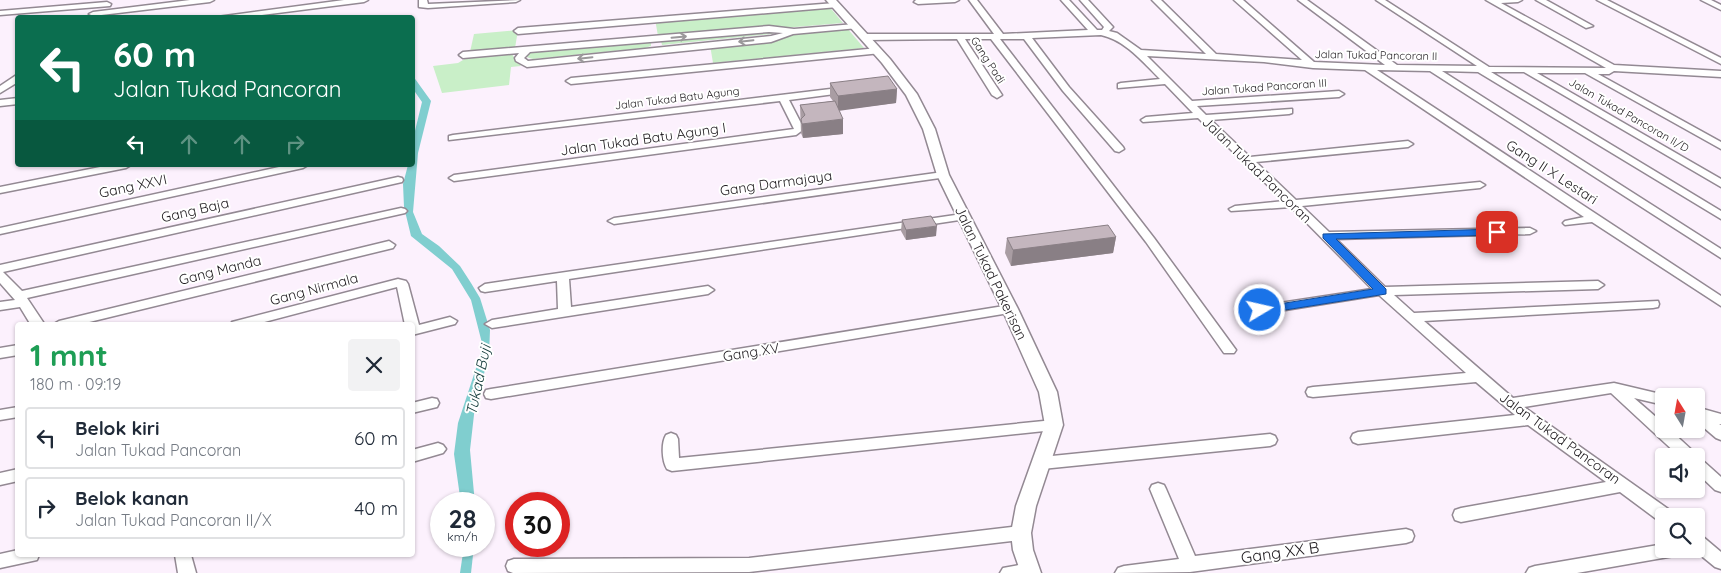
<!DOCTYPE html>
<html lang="id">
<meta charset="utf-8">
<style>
:root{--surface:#fff;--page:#f2f2f3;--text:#1f2937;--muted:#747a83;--line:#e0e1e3}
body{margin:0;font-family:Quicksand,sans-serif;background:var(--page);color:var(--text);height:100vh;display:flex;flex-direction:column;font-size:19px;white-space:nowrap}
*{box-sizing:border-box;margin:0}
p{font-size:16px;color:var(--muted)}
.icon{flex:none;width:28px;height:28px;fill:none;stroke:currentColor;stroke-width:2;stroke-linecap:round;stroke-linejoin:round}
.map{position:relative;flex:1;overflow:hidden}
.details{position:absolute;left:15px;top:322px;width:400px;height:235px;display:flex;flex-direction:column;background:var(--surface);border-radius:5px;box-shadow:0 1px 4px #0004}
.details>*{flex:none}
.top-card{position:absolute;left:15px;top:15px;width:400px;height:152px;border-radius:5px;box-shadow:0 1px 4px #0004;background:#0b6e4f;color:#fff;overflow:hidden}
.needle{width:32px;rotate:349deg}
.fabs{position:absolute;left:1655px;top:388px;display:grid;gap:10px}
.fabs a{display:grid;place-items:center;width:50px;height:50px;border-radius:5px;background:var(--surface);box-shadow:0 1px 4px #0004;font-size:25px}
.speed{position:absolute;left:430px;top:492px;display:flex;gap:10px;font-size:25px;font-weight:700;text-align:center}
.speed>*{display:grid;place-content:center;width:65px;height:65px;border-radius:50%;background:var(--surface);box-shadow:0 1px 4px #0004;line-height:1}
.speed small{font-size:12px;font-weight:400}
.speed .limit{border:8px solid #d22;background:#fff;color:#111}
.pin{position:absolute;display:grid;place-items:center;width:42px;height:42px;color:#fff;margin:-21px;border-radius:10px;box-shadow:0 2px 8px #0006}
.me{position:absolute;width:55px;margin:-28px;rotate:81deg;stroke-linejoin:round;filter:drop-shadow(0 0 4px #0008)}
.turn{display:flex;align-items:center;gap:18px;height:105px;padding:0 15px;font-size:22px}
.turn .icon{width:65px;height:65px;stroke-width:2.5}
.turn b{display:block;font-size:35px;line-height:42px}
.lanes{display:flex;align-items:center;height:48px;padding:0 15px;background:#0003;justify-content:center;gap:25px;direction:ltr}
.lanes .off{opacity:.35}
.round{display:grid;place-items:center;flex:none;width:52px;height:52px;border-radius:5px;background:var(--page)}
.headline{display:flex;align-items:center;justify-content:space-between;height:85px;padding:0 15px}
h1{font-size:30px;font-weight:700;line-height:38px;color:#1e9e55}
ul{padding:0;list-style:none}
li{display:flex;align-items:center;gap:15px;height:62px;margin:0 10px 8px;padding:0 5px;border:2px solid var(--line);border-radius:5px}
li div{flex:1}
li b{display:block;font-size:19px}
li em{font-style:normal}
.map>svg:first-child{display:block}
.green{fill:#c9efc8}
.water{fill:#80cecf}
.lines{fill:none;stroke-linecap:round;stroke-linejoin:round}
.minor-casing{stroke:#938993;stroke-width:3}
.tertiary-casing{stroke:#938993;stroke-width:3}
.minor{fill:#fff;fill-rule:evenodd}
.tertiary{fill:#fff;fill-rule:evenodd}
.wall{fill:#a99da3}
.shaded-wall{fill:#897f85}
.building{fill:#c4b6be;stroke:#897f85}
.oneway{stroke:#9a989a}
.route{fill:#1a73e8;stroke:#114b97}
.labels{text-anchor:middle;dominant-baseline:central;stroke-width:4;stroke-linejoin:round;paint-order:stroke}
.far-street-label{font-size:11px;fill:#1f1b1f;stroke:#fff}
.street-label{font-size:14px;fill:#1f1b1f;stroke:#fff}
.water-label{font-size:15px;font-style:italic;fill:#1a4040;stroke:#fff}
.near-street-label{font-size:16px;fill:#1f1b1f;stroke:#fff}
</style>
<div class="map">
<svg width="1721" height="573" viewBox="0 0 1721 573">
<rect width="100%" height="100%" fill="#fcf1fd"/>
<g class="green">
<path d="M828 5 843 23 784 28 772 25 658 36 655 19Z"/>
<path d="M847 28 864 48 713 63 710 45Z"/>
<path d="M518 30 515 48 470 52 474 34Z"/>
<path d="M775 31 772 34 662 45 661 41Z"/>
<path d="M651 41V46L645 48 533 59 526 57V53Z"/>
<path d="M511 53 521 66 511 67 509 85 442 93 433 66 458 63 468 57Z"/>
</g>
<g class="water">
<path d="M413 76 431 101 418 153 413 212 422 234 439 246 460 266 471 283 480 298 490 330 489 356 475 406 470 450 475 504H461L454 454 458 423 483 347 471 300 452 269 411 236 404 207 403 184 408 165H412L413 139 422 102 413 89Z"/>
<path d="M464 546H474L471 573H460Z"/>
</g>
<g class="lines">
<defs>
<g id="minor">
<path d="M190 0H214L210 2 93 16 89 14 93 12Z"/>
<path d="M344 0H368L364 2 239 18H210Z"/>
<path d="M419 0H427L428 4 520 0 516 2 428 8 419 7Z"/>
<path d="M916 0H959L955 2 918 4 914 2Z"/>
<path d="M969 0H977L1003 34 1088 30 1061 0H1069L1097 30H1102L1104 27 1080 0H1088L1113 27 1109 31 1117 33 1141 50 1206 54 1152 0H1161L1216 54 1302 60 1234 0H1243L1314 62 1385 65 1298 0H1307L1397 65 1477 66 1376 0H1385L1489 67 1606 68 1486 0H1522L1518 2 1501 3 1614 65 1721 71V77L1614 71 1609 74H1598L1721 142V149L1585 73H1537L1721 179V187L1524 72H1491L1721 211V219L1478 72 1442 71 1721 249V258L1430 71 1377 70 1721 296V306L1592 222 1565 225 1563 223 1565 221 1584 217 1365 70 1313 68 1264 62 1147 56 1192 101 1339 91 1344 94 1339 97 1197 106 1206 115 1292 109V113L1289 114 1211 120 1250 157 1408 141 1413 144 1408 147 1256 162 1296 200 1480 182 1485 185 1480 188 1302 206 1329 232 1530 228 1536 231 1530 234 1336 239 1385 287 1598 281 1604 285 1598 289 1394 295 1414 313 1658 301 1659 304 1658 307 1653 308 1424 321 1513 398 1614 383 1669 396H1664V405L1634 398 1664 424V429H1669L1694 452 1697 456 1696 457 1679 456 1611 393 1524 407 1671 511 1673 516H1664V522L1659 521 1620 492 1461 522 1455 520 1453 515 1455 510 1461 508 1606 482 1528 425 1358 444 1353 442 1351 438 1353 434 1358 432 1515 415 1476 382 1313 397 1308 396 1306 392 1308 388 1313 387 1466 373 1379 295 1260 314 1255 313 1254 310 1260 306 1372 289 1291 207 1231 211 1229 209 1235 206 1284 201 1198 118 1143 122 1141 120 1146 117 1193 113 1165 84 1118 88V84L1121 83 1160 79C1143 62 1125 40 1101 35L1032 38 1069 87 1123 147 1124 149 1119 152 1115 151 1063 91 1024 39H1000L1154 238 1236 350 1234 353H1224L1146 242 991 39H965L1002 95 997 98 992 95 957 39 865 40 861 37 865 34H994Z"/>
<path d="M1536 0H1546L1593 26 1586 28Z"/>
<path d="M1597 0H1607L1721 58V64Z"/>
<path d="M1701 0H1711L1721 5V10Z"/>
<path d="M107 2 111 4 110 6 0 15V11Z"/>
<path d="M835 3H838V7L518 34 514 31 518 28Z"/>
<path d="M855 24 859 26 858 28 793 34 771 42 527 67 516 61 515 58 519 53 463 58 459 55 463 52 769 26 794 29ZM769 32 783 33 771 36 528 61 524 58 530 52Z"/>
<path d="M878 48 882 51 881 53 571 84 566 81 571 78Z"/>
<path d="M18 74V82L0 93V86Z"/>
<path d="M847 87 850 88V92L789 100 804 129 796 135 454 181 449 178 454 175 794 129 780 101 449 140V136L453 135Z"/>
<path d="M18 98V104L0 106V100Z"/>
<path d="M110 165H131L126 168 0 193V187Z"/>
<path d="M288 165H308L303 168 0 234V228Z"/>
<path d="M943 172 948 175 947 177 614 224 608 221 614 218Z"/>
<path d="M398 177 402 178 403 180 402 182 3 272 22 291 401 208 405 209 407 211 405 213 27 298 45 325H31L20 307 0 310V302L15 300 0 283V265Z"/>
<path d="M962 214 966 215 968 217 966 219 569 279 571 307 708 286 714 290 708 294 492 328 485 324 492 320 558 309 557 281 485 292 481 291 479 288 485 284Z"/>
<path d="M389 241 395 245 393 248 77 325H52L59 321Z"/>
<path d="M398 279 406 281 408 284 419 325 450 317 457 321 455 324 412 335V325H405L397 287 253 325H230L232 322Z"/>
<path d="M1010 305 1016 309 1015 312 491 399 486 398 484 394 486 390 491 389Z"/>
<path d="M18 345V355L0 358V348Z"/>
<path d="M432 398 437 399 439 403 437 407 412 413V403Z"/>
<path d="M18 407V417L0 420V410Z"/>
<path d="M1696 407 1721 414V424H1719L1721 425V440L1716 438 1696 421Z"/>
<path d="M1054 420 1059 421 1061 425 1059 429 1054 430 672 471 667 469C662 461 661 443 666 435L671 433 676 435 678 439 679 458Z"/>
<path d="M1270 434 1275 436 1277 440 1275 444 1270 446 1042 469 1037 467 1034 463 1037 459 1042 457Z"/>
<path d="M438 443 443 445 446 449 443 453 412 462V450Z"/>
<path d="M1696 457 1701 459 1721 477V492L1715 490 1696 472Z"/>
<path d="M18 469V481L0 485V473Z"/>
<path d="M1158 483 1164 485 1166 489 1195 556 1406 529 1412 531 1414 536 1412 541 1406 543 1190 572 1115 573 1118 568 1124 566 1179 559 1150 489 1152 485Z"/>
<path d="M1021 526 1027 528 1029 533 1027 538 1021 540 749 572 513 573 508 571 506 566 508 561 514 559 749 558Z"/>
<path d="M1696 534 1702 536 1721 552V569L1715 567 1693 549H1696Z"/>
<path d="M1664 544V549H1682L1680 554 1674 556 1577 573H1526L1529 568 1535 566Z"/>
<path d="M18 550V555H39L37 560 0 568V554Z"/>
<path d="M175 555H191L196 573H178Z"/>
<path d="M1030 563 1036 565 1039 570 1037 573H1000L1003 568Z"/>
</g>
<path id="tertiary" d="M826 0H836L890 59 917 94 935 129 949 175 1018 309 1057 392 1063 425 1036 506 1031 533 1033 550 1041 573H1021L1013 550 1011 533 1016 506 1045 425 1039 392 1002 309 937 175 923 129 906 95 882 63Z"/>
</defs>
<use href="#minor" class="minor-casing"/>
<use href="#tertiary" class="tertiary-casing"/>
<use href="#minor" class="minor"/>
<use href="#tertiary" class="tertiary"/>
</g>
<g class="wall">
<path d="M830 83 897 89 896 103 839 110 843 134 803 138 801 133 800 105 833 101 830 97Z"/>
<path d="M902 220 936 236 906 240 901 231Z"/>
<path d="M1116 237 1113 253 1011 266 1005 253 1007 238Z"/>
</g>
<g class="shaded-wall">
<path d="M897 89 896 103 838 111V96Z"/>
<path d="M843 119V134L803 138 802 124Z"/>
<path d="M937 226 936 236 906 240V230Z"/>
<path d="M1116 237 1113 253 1011 266 1013 250Z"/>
</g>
<g class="building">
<path d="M888 76 897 89 838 96 830 83Z"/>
<path d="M835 101 843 119 802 124 801 119 805 115 800 105Z"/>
<path d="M931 216 937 226 906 230 902 220Z"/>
<path d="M1108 225 1116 237 1013 250 1007 238Z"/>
</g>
<defs><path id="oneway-shaft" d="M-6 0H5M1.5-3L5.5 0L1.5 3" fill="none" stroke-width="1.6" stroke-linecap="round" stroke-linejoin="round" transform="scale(1.25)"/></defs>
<g class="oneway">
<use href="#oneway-shaft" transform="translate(679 37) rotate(-5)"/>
<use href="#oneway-shaft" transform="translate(746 41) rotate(174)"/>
<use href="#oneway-shaft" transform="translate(585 58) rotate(174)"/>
</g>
<path class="route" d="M1497 229 1502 232 1501 235 1336 239 1386 289V294L1260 314 1254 310 1260 307 1373 289 1323 238V234Z"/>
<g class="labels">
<g class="far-street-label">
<text transform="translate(1376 55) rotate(1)">Jalan Tukad Pancoran II</text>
<text transform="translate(988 60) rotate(57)">Gang Padi</text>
<text transform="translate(1264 87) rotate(-4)">Jalan Tukad Pancoran III</text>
<text transform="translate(677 98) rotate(-7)">Jalan Tukad Batu Agung</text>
<text transform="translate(1629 115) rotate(30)">Jalan Tukad Pancoran II/D</text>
</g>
<g class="street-label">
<text transform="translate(643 139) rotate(-8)">Jalan Tukad Batu Agung I</text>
<text transform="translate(1257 170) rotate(44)">Jalan Tukad Pancoran</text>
<text transform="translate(1552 172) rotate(33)">Gang II X Lestari</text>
<text transform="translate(776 183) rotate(-8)">Gang Darmajaya</text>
<text transform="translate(133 186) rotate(-12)">Gang XXVI</text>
<text transform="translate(195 210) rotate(-13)">Gang Baja</text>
<text transform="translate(220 270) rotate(-14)">Gang Manda</text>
<text transform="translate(991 273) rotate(64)">Jalan Tukad Pakerisan</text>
<text transform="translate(314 289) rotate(-15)">Gang Nirmala</text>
<text transform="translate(751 352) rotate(-9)">Gang XV</text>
<text transform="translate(1560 438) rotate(36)">Jalan Tukad Pancoran</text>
</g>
<g class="water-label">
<text transform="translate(478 380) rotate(-78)">Tukad Buji</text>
</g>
<g class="near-street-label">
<text transform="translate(1280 552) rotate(-8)">Gang XX B</text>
</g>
</g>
</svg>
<div class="fabs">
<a><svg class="needle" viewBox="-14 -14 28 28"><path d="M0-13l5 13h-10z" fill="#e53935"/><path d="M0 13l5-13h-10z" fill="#747a83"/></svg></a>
<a><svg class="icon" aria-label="sound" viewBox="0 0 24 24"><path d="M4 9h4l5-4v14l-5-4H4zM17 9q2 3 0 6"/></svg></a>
<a><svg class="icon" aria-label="search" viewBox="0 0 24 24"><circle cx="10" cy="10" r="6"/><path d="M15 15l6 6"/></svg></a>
</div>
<div class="speed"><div>28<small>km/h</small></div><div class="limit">30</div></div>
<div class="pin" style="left:1497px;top:232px;background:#d93025"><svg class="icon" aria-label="arrive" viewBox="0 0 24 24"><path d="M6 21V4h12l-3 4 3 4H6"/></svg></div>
<svg class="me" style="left:1260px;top:310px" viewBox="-20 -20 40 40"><circle r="17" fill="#1a73e8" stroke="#fff" stroke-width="3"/><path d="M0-11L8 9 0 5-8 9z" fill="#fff"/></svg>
<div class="top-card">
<div class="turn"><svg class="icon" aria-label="left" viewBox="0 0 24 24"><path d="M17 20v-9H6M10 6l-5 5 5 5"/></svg><div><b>60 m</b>Jalan Tukad Pancoran</div></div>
<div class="lanes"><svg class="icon" aria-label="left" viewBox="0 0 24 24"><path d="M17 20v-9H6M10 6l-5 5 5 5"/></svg><svg class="icon off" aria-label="ahead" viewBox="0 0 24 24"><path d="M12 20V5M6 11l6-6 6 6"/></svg><svg class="icon off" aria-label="ahead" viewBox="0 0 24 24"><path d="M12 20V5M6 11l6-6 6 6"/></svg><svg class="icon off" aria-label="right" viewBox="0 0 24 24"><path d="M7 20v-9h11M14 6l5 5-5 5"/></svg></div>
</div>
<section class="details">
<div class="headline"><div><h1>1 mnt</h1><p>180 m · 09:19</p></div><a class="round"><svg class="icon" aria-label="close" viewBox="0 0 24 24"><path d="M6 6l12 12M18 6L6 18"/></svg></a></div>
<ul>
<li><svg class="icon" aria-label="left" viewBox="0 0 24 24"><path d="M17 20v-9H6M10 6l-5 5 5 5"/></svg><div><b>Belok kiri</b><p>Jalan Tukad Pancoran</p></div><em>60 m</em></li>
<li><svg class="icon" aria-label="right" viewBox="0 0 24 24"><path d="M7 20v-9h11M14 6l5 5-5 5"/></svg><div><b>Belok kanan</b><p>Jalan Tukad Pancoran II/X</p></div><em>40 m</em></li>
</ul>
</section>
</div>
